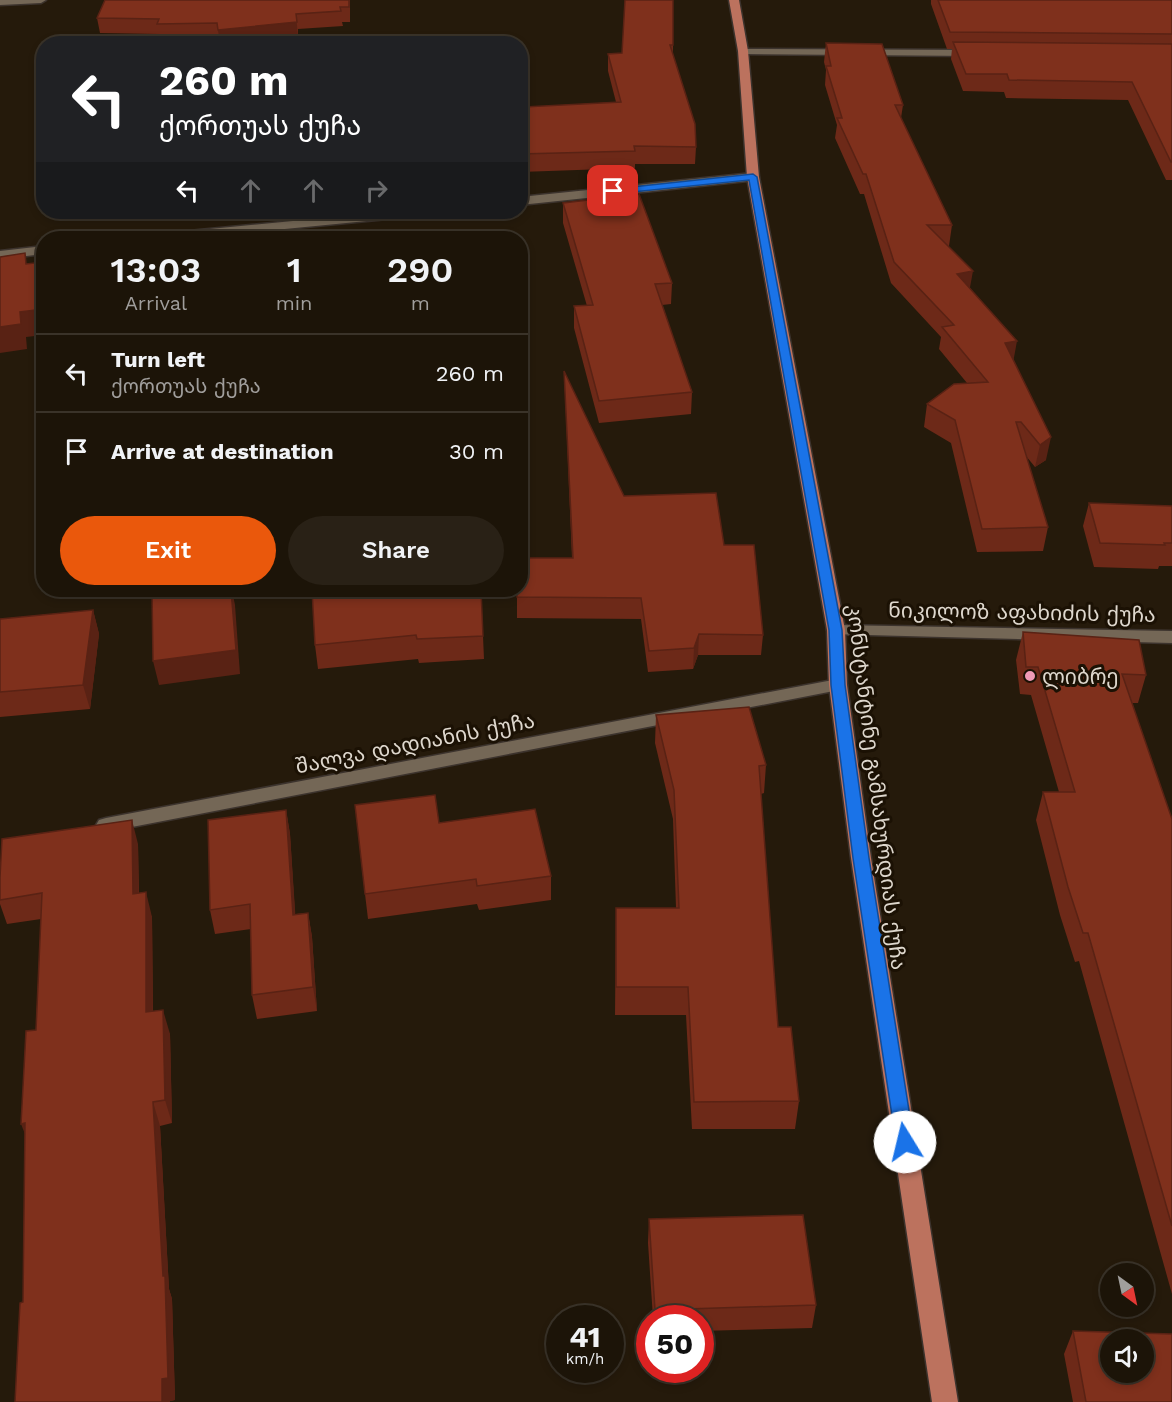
<!DOCTYPE html>
<meta charset="utf-8">
<style>
:root{--surface:#1c1408;--page:#292116;--text:#f1f3f6;--muted:#a09e9c;--line:#3a3329;--accent:#ea580c}
body{margin:0;font-family:"Work Sans","Noto Sans Georgian",sans-serif;background:var(--page);color:var(--text);height:100vh;display:flex;flex-direction:column;font-size:22px;white-space:nowrap}
*{box-sizing:border-box;margin:0}
p{font-size:20px;color:var(--muted)}
.icon{flex:none;width:33px;height:33px;fill:none;stroke:currentColor;stroke-width:2;stroke-linecap:round;stroke-linejoin:round}
.map{position:relative;flex:1;overflow:hidden}
.panel{position:absolute;left:36px;top:231px;width:492px;height:366px;display:flex;flex-direction:column;background:var(--surface);border-radius:24px;box-shadow:0 3px 9px #0003,0 0 0 2px var(--line)}
.panel>*{flex:none}
.top-card{position:absolute;left:36px;top:36px;width:492px;height:183px;border-radius:24px;box-shadow:0 3px 9px #0003,0 0 0 2px var(--line);background:#202124;color:#fff;overflow:hidden}
.needle{width:39px;rotate:147deg}
.buttons{position:absolute;left:1100px;top:1263px;display:grid;gap:12px}
.buttons a{display:grid;place-items:center;width:54px;height:54px;border-radius:50%;background:var(--surface);box-shadow:0 3px 9px #0003,0 0 0 2px var(--line);font-size:30px}
.speed{position:absolute;left:546px;top:1305px;display:flex;gap:12px;font-size:30px;font-weight:700;text-align:center}
.speed>*{display:grid;place-content:center;width:78px;height:78px;border-radius:50%;background:var(--surface);box-shadow:0 3px 9px #0003,0 0 0 2px var(--line);line-height:1}
.speed small{font-size:15px;font-weight:400}
.speed .limit{border:9px solid #d22;background:#fff;color:#111}
.pin{position:absolute;display:grid;place-items:center;width:51px;height:51px;color:#fff;margin:-26px;border-radius:12px;box-shadow:0 3px 9px #0006}
.me{position:absolute;width:66px;margin:-33px;rotate:351deg;stroke-linejoin:round;filter:drop-shadow(0 0 4px #0008)}
.turn{display:flex;align-items:center;gap:21px;height:126px;padding:0 24px;font-size:27px}
.turn .icon{width:78px;height:78px;stroke-width:2.5}
.turn b{display:block;font-size:42px;line-height:51px}
.lanes{display:flex;align-items:center;height:57px;padding:0 24px;background:#0003;justify-content:center;gap:30px;direction:ltr}
.lanes .off{opacity:.35}
.eta{display:flex;justify-content:space-evenly;align-items:center;height:102px;text-align:center}
.eta b{font-size:36px;font-weight:600;line-height:42px}
.button{display:flex;gap:12px;margin-top:auto;padding:12px 24px}
.button a{flex:1;height:69px;border-radius:36px;background:var(--accent);color:#fff;font-size:24px;font-weight:600;line-height:69px;text-align:center}
.button a+a{background:var(--page);color:var(--text)}
ul{padding:0;list-style:none}
li{display:flex;align-items:center;gap:18px;height:78px;padding:0 24px;border-top:2px solid var(--line)}
li div{flex:1}
li b{display:block;font-size:22px}
li em{font-style:normal}
.map>svg:first-child{display:block}
.lines{fill:none;stroke-linecap:round;stroke-linejoin:round}
.minor-casing{stroke:#3c332d;stroke-width:3}
.major-casing{stroke:#3c332d;stroke-width:3}
.minor{fill:#746756;fill-rule:evenodd}
.major{fill:#bc725e;fill-rule:evenodd}
.wall{fill:#6d2918}
.shaded-wall{fill:#592214}
.building{fill:#7f301c;stroke:#592214;stroke-width:1.5;fill-rule:evenodd}
.route{fill:#1a73e8;stroke:#114b97;stroke-width:1.5}
.poi-dot{fill:#f09ab6;stroke:#1b1104;stroke-width:2}
.labels{text-anchor:middle;dominant-baseline:central;stroke-width:6;stroke-linejoin:round;paint-order:stroke}
.street-label{font-size:21px;fill:#ded7cd;stroke:#1b1104}
.poi-label{font-size:21px;fill:#ded7cd;stroke:#1b1104;text-anchor:start}
</style>
<div class="map">
<svg width="1172" height="1402" viewBox="0 0 1172 1402">
<rect width="100%" height="100%" fill="#251a0b"/>
<g class="lines">
<defs>
<g id="minor">
<path d="M0 0H46L41 3 0 5Z"/>
<path d="M739 49 975 50 980 53 975 56 743 54 738 51Z"/>
<path d="M753 173 759 177 757 180 520 205V197Z"/>
<path d="M386 212H424L418 216 191 238H152L158 234Z"/>
<path d="M44 246V254L0 259V251Z"/>
<path d="M836 625 1172 631V643L830 634 827 630Z"/>
<path d="M838 679 847 685 844 689 106 832 99 830 96 825 99 820 106 818Z"/>
</g>
<path id="major" d="M729 0H739L748 51 759 177 845 630 847 685 871 858 958 1402H932L851 858 829 685 827 630 747 177 738 51Z"/>
</defs>
<use href="#minor" class="minor-casing"/>
<use href="#major" class="major-casing"/>
<use href="#minor" class="minor"/>
<use href="#major" class="major"/>
</g>
<g class="wall">
<path d="M105 0H350V22H342L343 26 298 29V37L236 44H220L219 38 159 39V34L100 33 97 18Z"/>
<path d="M673 0V54L696 147 695 164H635V168L520 172V88L527 107 616 102 608 71V54L622 53Z"/>
<path d="M931 0H1171L1172 1V180H1166L1128 100 1006 98 1004 92 963 91 951 59 952 49H947L931 4Z"/>
<path d="M826 43 903 105 901 118 952 225 949 246H947L970 288 1013 360 1046 460 1035 467 1026 456 1048 527 1043 551 977 552 951 443 924 427 927 404 967 383 939 349 941 337 891 283 864 194H860L835 138 837 125 825 85 826 70 824 62Z"/>
<path d="M563 203 672 283 671 304 662 305 692 392 691 414 599 423 574 328V306H587L563 223Z"/>
<path d="M564 371 624 496 724 545 763 635 761 655H698L693 669 648 672 641 619 517 618V597L572 558Z"/>
<path d="M1089 503 1172 506V566H1159L1158 569 1094 567 1083 526Z"/>
<path d="M481 590 484 659 419 663 418 659 318 669 315 645 372 595Z"/>
<path d="M93 610 99 634 90 709 0 717V619Z"/>
<path d="M1023 632 1146 675 1138 703H1132L1172 819V1294L1079 961 1075 962 1060 915 1036 820 1043 792H1059L1031 695 1020 694 1016 660Z"/>
<path d="M656 715 766 765 764 793 761 794 778 1027 799 1101 795 1129H692L686 1015H615L616 908H676L673 819 655 743Z"/>
<path d="M286 810 290 834 295 914 308 913 312 937 317 1011 257 1019 252 995 251 929 215 934 210 910Z"/>
<path d="M439 823 551 876V900L479 910 477 904 368 919 365 894Z"/>
<path d="M138 844 139 893 152 917 153 1011 170 1034 172 1123 160 1126 169 1289 172 1299 175 1400 170 1401 23 1302 41 919 7 924 0 904V877Z"/>
<path d="M649 1219 816 1305 812 1328 700 1331V1318H653L648 1243Z"/>
<path d="M1073 1331 1172 1402H1073L1064 1354Z"/>
</g>
<g class="shaded-wall">
<path d="M296 14 298 37 236 44H220L218 30Z"/>
<path d="M527 88V105L525 124 524 107Z"/>
<path d="M973 271 969 293 957 274Z"/>
<path d="M44 309V335L26 337 27 349 0 353V327L20 312Z"/>
<path d="M1017 341 1013 363 1005 343Z"/>
<path d="M1051 437 1046 460 1035 467 1040 445Z"/>
<path d="M231 590H232L235 605 240 674 159 685 153 661Z"/>
<path d="M93 610 99 634 90 709 83 685Z"/>
<path d="M699 634 698 655 693 669 694 648Z"/>
<path d="M286 810 290 834 297 939 293 915Z"/>
<path d="M132 820 138 844 139 919 133 894Z"/>
<path d="M146 892 152 917 153 1036 146 1012Z"/>
<path d="M308 913 312 937 317 1011 313 987Z"/>
<path d="M163 1010 170 1034 172 1123 165 1100Z"/>
<path d="M153 1102 160 1126 169 1289 172 1299 175 1400 170 1401V1402H162L163 1276Z"/>
<path d="M25 1123 30 1147 21 1124Z"/>
</g>
<g class="building">
<path d="M105 0H349V7H340L341 11 296 14 297 22 218 30 217 23 157 24 159 19 97 18Z"/>
<path d="M625 0H673V45H670L695 124 696 147 634 146 635 151 520 154V88H527L524 107 621 102 608 54 622 53Z"/>
<path d="M938 0H1171L1172 1V34L950 32Z"/>
<path d="M953 42 1172 44V162H1171L1132 82 1009 80 1007 74H966Z"/>
<path d="M826 43 882 44 903 105H895L952 225H927L973 271 957 274 1017 341 1005 343 1051 437 1040 445 1021 422H1016L1048 527 982 529 955 420 927 404 954 384 988 382 942 327 954 325 894 262 866 174H863L837 118H842L826 66H831Z"/>
<path d="M639 194 672 283 655 284 692 392 599 401 574 306 593 305 563 203Z"/>
<path d="M287 237V238H271Z"/>
<path d="M25 253 26 264 44 262V309L20 312 21 324 0 327V257Z"/>
<path d="M564 371 624 496 716 493 724 545H754L763 635 699 634 694 648 649 651 641 598 517 597V590H520V558H573Z"/>
<path d="M1089 503 1172 506V543H1164L1165 545 1100 543Z"/>
<path d="M164 590H231L236 650 153 661 152 591Z"/>
<path d="M312 590H371L372 595 481 590 483 636 417 639 416 635 315 645Z"/>
<path d="M93 610 83 685 0 692V619Z"/>
<path d="M1023 632 1139 640 1146 675 1122 674 1172 819V1226L1088 933H1083L1068 887 1043 792H1075L1038 667H1026Z"/>
<path d="M749 707 766 765 759 766 778 1027H791L799 1101 694 1102 688 987H616V908H679L674 790 656 715Z"/>
<path d="M435 795 439 823 535 809 551 876 477 886 476 879 365 894 355 805Z"/>
<path d="M286 810 293 915 308 913 313 987 252 995 250 904 210 910 208 820Z"/>
<path d="M132 820 133 894 146 892V1012L163 1010 165 1100 153 1102 163 1276H165L168 1378 162 1379V1402H15L20 1303 23 1302 25 1123 21 1124 26 1031 36 1030 42 893 0 900V877L2 839Z"/>
<path d="M803 1215 816 1305 655 1310 649 1219Z"/>
<path d="M1073 1331 1172 1334V1402H1086ZM1110 1340H1143V1372H1110Z"/>
</g>
<path class="route" d="M753 174 757 177 842 630 845 685 869 858 914 1142 911 1147 905 1150 899 1147 896 1142 853 858 831 685 829 630 749 180 613 194 609 191 613 189Z"/>
<circle class="poi-dot" cx="1030" cy="676" r="6"/>
<g class="labels">
<g class="street-label">
<text transform="translate(1022 612) rotate(1)">ნიკილოზ აფახიძის ქუჩა</text>
<text transform="translate(415 743) rotate(-11)">შალვა დადიანის ქუჩა</text>
<text transform="translate(877 787) rotate(83)">კონსტანტინე გამსახურდიას ქუჩა</text>
</g>
<g class="poi-label">
<text x="1042" y="676">ლიბრე</text>
</g>
</g>
</svg>
<div class="buttons">
<a><svg class="needle" viewBox="-14 -14 28 28"><path d="M0-13l5 13h-10z" fill="#e53935"/><path d="M0 13l5-13h-10z" fill="#a09e9c"/></svg></a>
<a><svg class="icon" aria-label="sound" viewBox="0 0 24 24"><path d="M4 9h4l5-4v14l-5-4H4zM17 9q2 3 0 6"/></svg></a>
</div>
<div class="speed"><div>41<small>km/h</small></div><div class="limit">50</div></div>
<div class="pin" style="left:613px;top:191px;background:#d93025"><svg class="icon" aria-label="arrive" viewBox="0 0 24 24"><path d="M6 21V4h12l-3 4 3 4H6"/></svg></div>
<svg class="me" style="left:905px;top:1142px" viewBox="-20 -20 40 40"><circle r="19" fill="#fff"/><path d="M0-13L10 11 0 6-10 11z" fill="#1a73e8"/></svg>
<div class="top-card">
<div class="turn"><svg class="icon" aria-label="left" viewBox="0 0 24 24"><path d="M17 20v-9H6M10 6l-5 5 5 5"/></svg><div><b>260 m</b>ქორთუას ქუჩა</div></div>
<div class="lanes"><svg class="icon" aria-label="left" viewBox="0 0 24 24"><path d="M17 20v-9H6M10 6l-5 5 5 5"/></svg><svg class="icon off" aria-label="ahead" viewBox="0 0 24 24"><path d="M12 20V5M6 11l6-6 6 6"/></svg><svg class="icon off" aria-label="ahead" viewBox="0 0 24 24"><path d="M12 20V5M6 11l6-6 6 6"/></svg><svg class="icon off" aria-label="right" viewBox="0 0 24 24"><path d="M7 20v-9h11M14 6l5 5-5 5"/></svg></div>
</div>
<section class="panel">
<div class="eta">
<div><b>13:03</b><p>Arrival</p></div>
<div><b>1</b><p>min</p></div>
<div><b>290</b><p>m</p></div>
</div>
<ul>
<li><svg class="icon" aria-label="left" viewBox="0 0 24 24"><path d="M17 20v-9H6M10 6l-5 5 5 5"/></svg><div><b>Turn left</b><p>ქორთუას ქუჩა</p></div><em>260 m</em></li>
<li><svg class="icon" aria-label="arrive" viewBox="0 0 24 24"><path d="M6 21V4h12l-3 4 3 4H6"/></svg><div><b>Arrive at destination</b></div><em>30 m</em></li>
</ul>
<div class="button"><a>Exit</a><a>Share</a></div>
</section>
</div>
